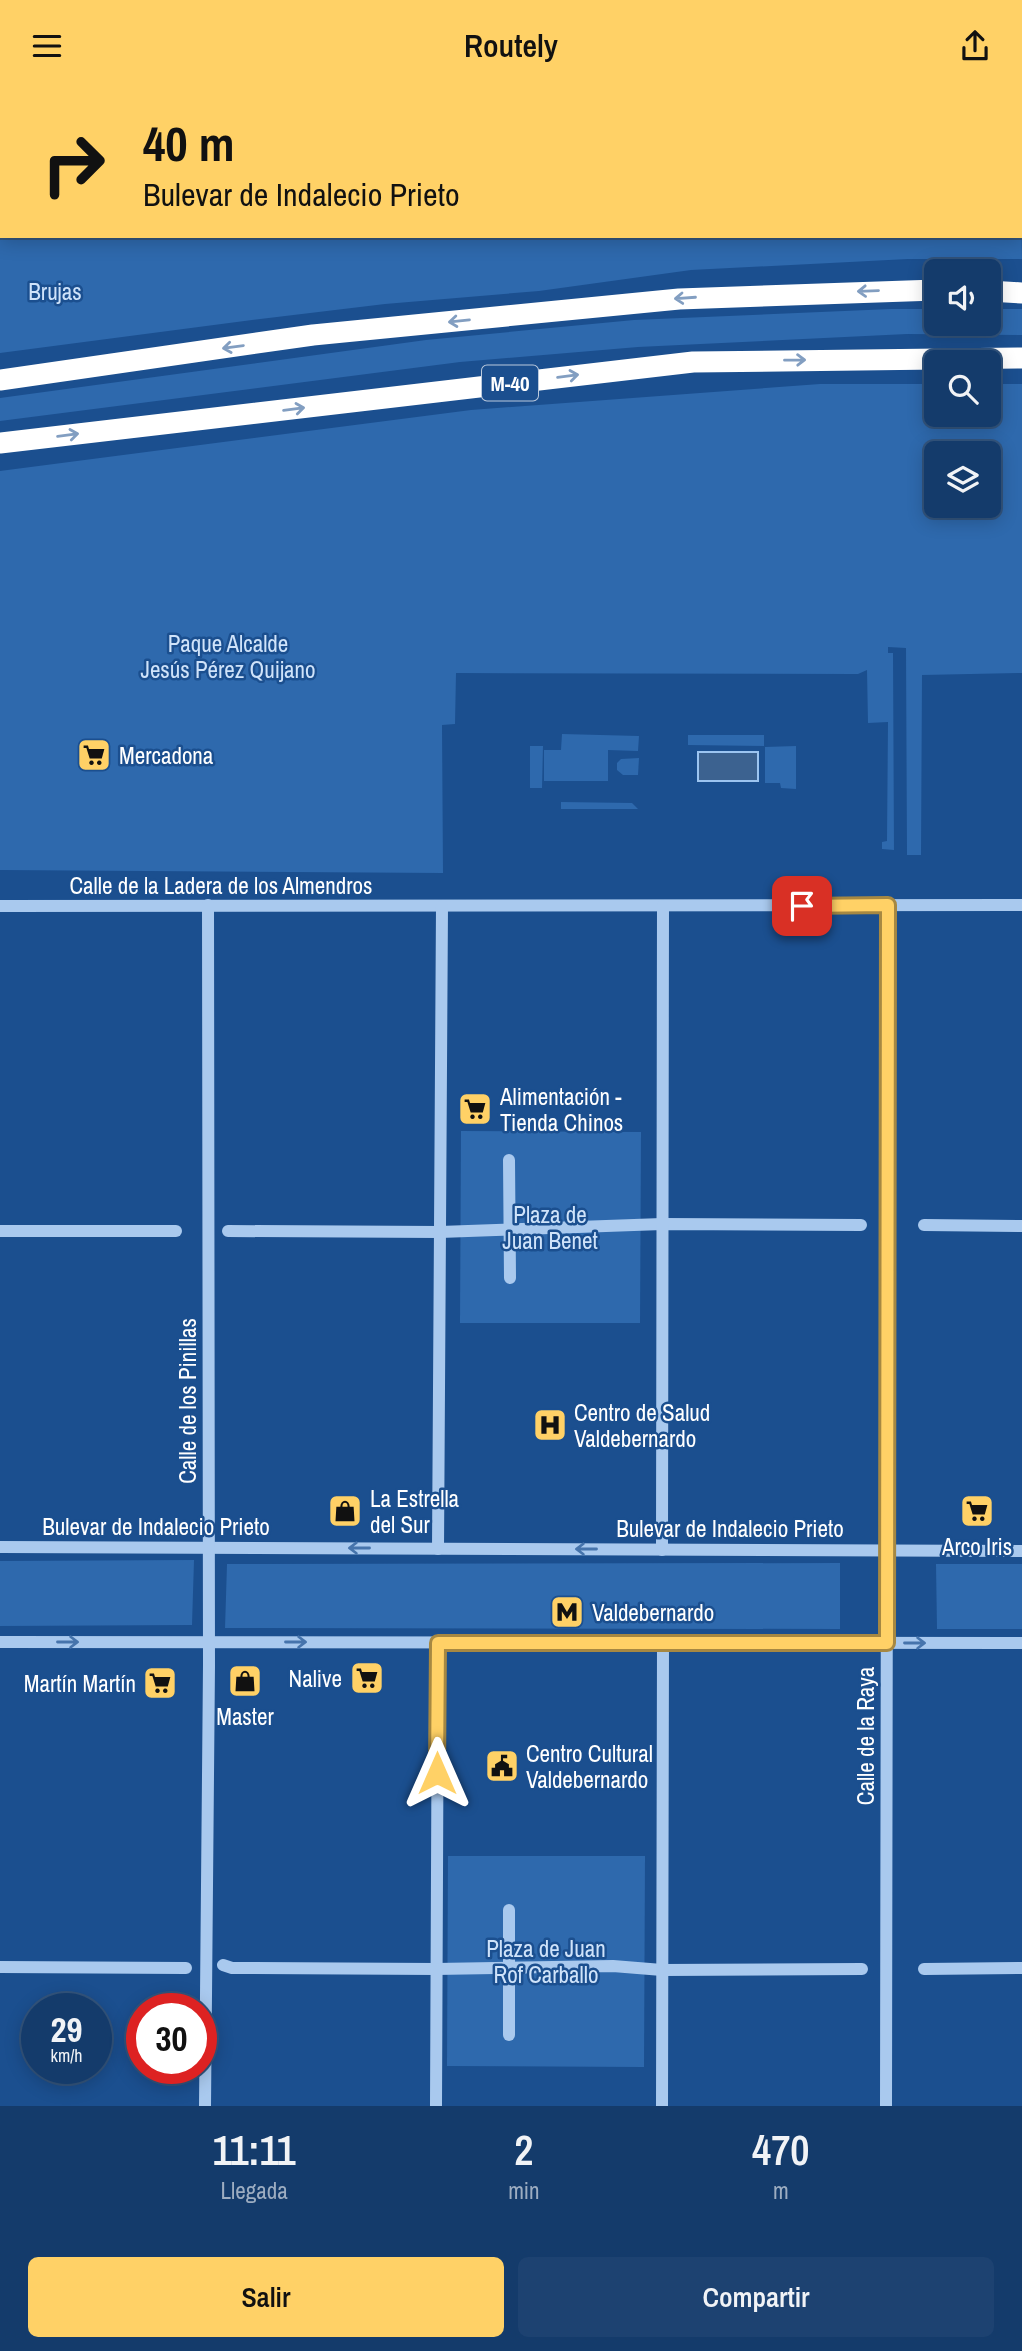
<!DOCTYPE html>
<html lang="es">
<meta charset="utf-8">
<style>
:root{--surface:#143b6b;--page:#1d4271;--text:#f1f3f6;--muted:#9dadc1;--line:#33557e;--accent:#ffd166}
body{margin:0;font-family:"Archivo Narrow",sans-serif;background:var(--page);color:var(--text);height:100vh;display:flex;flex-direction:column;font-size:26px;white-space:nowrap}
*{box-sizing:border-box;margin:0}
p{font-size:23px;color:var(--muted)}
.icon{flex:none;width:38px;height:38px;fill:none;stroke:currentColor;stroke-width:2;stroke-linecap:round;stroke-linejoin:round}
.map{position:relative;height:2015px;overflow:hidden}
.panel{display:flex;flex-direction:column;background:var(--surface);flex:1}
.panel>*{flex:none}
.hud{position:absolute;left:0px;top:0px;width:1022px;height:147px;box-shadow:0 4px 18px #0003,0 0 0 2px var(--line);background:#ffd166;color:#111;overflow:hidden}
.fabs{position:absolute;left:924px;top:168px;display:grid;gap:14px}
.fabs a{display:grid;place-items:center;width:77px;height:77px;border-radius:10px;background:var(--surface);box-shadow:0 4px 18px #0003,0 0 0 2px var(--line);font-size:35px}
.speed{position:absolute;left:21px;top:1902px;display:flex;gap:14px;font-size:35px;font-weight:700;text-align:center}
.speed>*{display:grid;place-content:center;width:91px;height:91px;border-radius:50%;background:var(--surface);box-shadow:0 4px 18px #0003,0 0 0 2px var(--line);line-height:1}
.speed small{font-size:18px;font-weight:400}
.speed .limit{border:10px solid #d22;background:#fff;color:#111}
.pin{position:absolute;display:grid;place-items:center;width:60px;height:60px;color:#fff;margin:-30px;border-radius:14px;box-shadow:0 4px 10px #0006}
.me{position:absolute;width:77px;margin:-38px;rotate:0deg;stroke-linejoin:round;filter:drop-shadow(0 0 5px #0008)}
.turn{display:flex;align-items:center;gap:24px;height:147px;padding:0 28px;font-size:32px}
.turn .icon{width:91px;height:91px;stroke-width:2.5}
.turn b{display:block;font-size:49px;line-height:60px}
.eta{display:flex;justify-content:space-evenly;align-items:center;height:119px;text-align:center}
.eta b{font-size:42px;font-weight:600;line-height:49px}
.primary-button{display:flex;gap:14px;margin-top:auto;padding:14px 28px}
.primary-button a{flex:1;height:80px;border-radius:10px;background:var(--accent);color:#111;font-size:28px;font-weight:600;line-height:80px;text-align:center}
.primary-button a+a{background:var(--page);color:var(--text)}
header{display:flex;justify-content:space-between;align-items:center;height:91px;padding:0 28px;background:var(--accent);color:#111;font-size:32px;font-weight:600}
.map>svg:first-child{display:block}
.green{fill:#2e69ad;fill-rule:evenodd}
.water{fill:#3c6290;stroke:#9cc4f0;stroke-width:2}
.lines{fill:none;stroke-linecap:round;stroke-linejoin:round}
.minor{stroke:#a9c9ee;stroke-width:12}
.highway{stroke:#fff;stroke-width:21}
.oneway{stroke:#829ec1}
.oneway2{stroke:#4674ac}
.route-casing{stroke:#a68842;stroke-width:18}
.route{stroke:#ffd166;stroke-width:12}
.labels{text-anchor:middle;dominant-baseline:central;stroke-width:5;stroke-linejoin:round;paint-order:stroke}
.shield{fill:#1b4f8f;stroke:#bbcadd;stroke-width:2}
.shield-label{font-size:21px;font-weight:bold;fill:#fff}
.park-label{font-size:23px;fill:#cfe3fa;stroke:#1b4f8f}
.poi-label{font-size:23px;fill:#fff;stroke:#1b4f8f;text-anchor:start}
.street-label{font-size:23px;fill:#fff;stroke:#1b4f8f}
</style>
<header><svg class="icon" aria-label="menu" viewBox="0 0 24 24"><path d="M4 6h16M4 12h16M4 18h16"/></svg>Routely<svg class="icon" aria-label="share" viewBox="0 0 24 24"><path d="M12 15V3M7 8l5-5 5 5M5 13v7h14v-7"/></svg></header>
<div class="map">
<svg width="1022" height="2015" viewBox="0 0 1022 2015">
<rect width="100%" height="100%" fill="#1b4f8f"/>
<g class="green">
<path d="M0 0 310 2H2V145H1020V63L1022 168H908L691 179 539 200 385 213 252 229 0 262Z"/>
<path d="M891 218H936V233H989V218H1022V244L907 243 638 256 460 271 0 330V307L426 249 634 229Z"/>
<path d="M820 293H936V324H989V293H1022V582L922 584 921 764H907L906 557 888 556V562H893L894 759 882 758V751L887 750 888 631 868 632 867 579 858 583 456 582 455 633 442 634 443 782 0 779V380L471 319ZM936 362H989V415H936Z"/>
<path d="M562 643 639 645 638 660 608 659V690H544V659H561Z"/>
<path d="M688 644H764V655L688 654Z"/>
<path d="M530 655H543L542 697H530Z"/>
<path d="M796 655V698L781 697 780 692H765V656Z"/>
<path d="M639 667 638 684H623L617 679V672L621 668Z"/>
<path d="M561 711 632 712 638 718H561Z"/>
<path d="M461 1040 641 1041 640 1232H460Z"/>
<path d="M194 1469 192 1534 0 1535V1470Z"/>
<path d="M840 1472V1538L225 1537 227 1473Z"/>
<path d="M936 1473H1022V1538H937Z"/>
<path d="M448 1765H645L644 1976 447 1975Z"/>
</g>
<rect class="water" x="698" y="661" width="60" height="29"/>
<g class="lines">
<g class="minor">
<path d="M349 0 371 2"/>
<path d="M570 2V0"/>
<path d="M813 2V0"/>
<path d="M1020 56H1022"/>
<path d="M0 815 1022 814"/>
<path d="M509 1069 510 1187"/>
<path d="M924 1134 1022 1135"/>
<path d="M0 1140H176"/>
<path d="M228 1140 440 1141 662 1133 861 1134"/>
<path d="M0 1456 1022 1460"/>
<path d="M438 1458 442 815"/>
<path d="M662 1459 663 815"/>
<path d="M0 1551 1022 1552"/>
<path d="M509 1819V1944"/>
<path d="M223 1874 232 1877 436 1878 613 1875 662 1879 862 1878"/>
<path d="M0 1876 186 1877"/>
<path d="M924 1878 1022 1877"/>
<path d="M205 2015 209 1574 208 814"/>
<path d="M436 2015 438 1551"/>
<path d="M662 2015 663 1552"/>
<path d="M886 2015 888 814"/>
</g>
<g class="highway">
<path d="M989 200 1022 202"/>
<path d="M0 289 313 244 679 208 936 199"/>
<path d="M0 352 693 271 1022 267"/>
</g>
</g>
<defs><path id="oneway-shaft" d="M-6 0H5M1.5-3L5.5 0L1.5 3" fill="none" stroke-width="1.6" stroke-linecap="round" stroke-linejoin="round" transform="scale(1.75)"/></defs>
<g class="oneway">
<use href="#oneway-shaft" transform="translate(868 200) rotate(178)"/>
<use href="#oneway-shaft" transform="translate(685 207) rotate(176)"/>
<use href="#oneway-shaft" transform="translate(459 230) rotate(174)"/>
<use href="#oneway-shaft" transform="translate(233 256) rotate(172)"/>
<use href="#oneway-shaft" transform="translate(795 269) rotate(-1)"/>
<use href="#oneway-shaft" transform="translate(568 285) rotate(-7)"/>
<use href="#oneway-shaft" transform="translate(294 318) rotate(-7)"/>
<use href="#oneway-shaft" transform="translate(68 344) rotate(-7)"/>
</g>
<g class="oneway2">
<use href="#oneway-shaft" transform="translate(359 1457) rotate(-180)"/>
<use href="#oneway-shaft" transform="translate(586 1458) rotate(-180)"/>
<use href="#oneway-shaft" transform="translate(68 1551)"/>
<use href="#oneway-shaft" transform="translate(296 1551)"/>
<use href="#oneway-shaft" transform="translate(915 1552)"/>
</g>
<g class="lines">
<defs>
<path id="route" d="M437 1682 438 1552H887L888 814 802 815"/>
</defs>
<use href="#route" class="route-casing"/>
<use href="#route" class="route"/>
</g>
<defs>
<symbol id="supermarket-square" viewBox="-11 -11 22 22"><rect x="-9" y="-9" width="18" height="18" rx="4" fill="#ffd166" stroke="#1b4f8f"/><path d="M-6-5.5h2.5l.6 2H6L4.5 2H-2.5L-4.4-4H-6ZM-1.5 3.2a1.3 1.3 0 1 0 .1 0ZM3 3.2a1.3 1.3 0 1 0 .1 0Z" fill="#111"/></symbol>
<symbol id="hospital-square" viewBox="-11 -11 22 22"><rect x="-9" y="-9" width="18" height="18" rx="4" fill="#ffd166" stroke="#1b4f8f"/><path d="M-5-5h3v3.5h4V-5h3V5h-3V1.5h-4V5h-3Z" fill="#111"/></symbol>
<symbol id="shop-square" viewBox="-11 -11 22 22"><rect x="-9" y="-9" width="18" height="18" rx="4" fill="#ffd166" stroke="#1b4f8f"/><path d="M-5-2.5h2.3a2.7 3.5 0 0 1 5.4 0H5L5.5 6h-11ZM-1.5-2.5h3a1.5 2.3 0 0 0-3 0Z" fill="#111"/></symbol>
<symbol id="metro-square" viewBox="-11 -11 22 22"><rect x="-9" y="-9" width="18" height="18" rx="4" fill="#ffd166" stroke="#1b4f8f"/><path d="M-5.5 5V-5H-3L0 0L3-5H5.5V5H3V-.5L0 4L-3-.5V5Z" fill="#111"/></symbol>
<symbol id="civic-square" viewBox="-11 -11 22 22"><rect x="-9" y="-9" width="18" height="18" rx="4" fill="#ffd166" stroke="#1b4f8f"/><path d="M-.6-6.5H3V-4.5H.6V-3L4-1V1h2V6H-6V1h2V-1L-.6-3ZM-1.2 2.5V6h2.4V2.5Z" fill="#111"/></symbol>
</defs>
<g fill-rule="evenodd">
<use href="#supermarket-square" x="75" y="645" width="38" height="38"/>
<use href="#supermarket-square" x="456" y="999" width="38" height="38"/>
<use href="#hospital-square" x="531" y="1315" width="38" height="38"/>
<use href="#shop-square" x="326" y="1401" width="38" height="38"/>
<use href="#supermarket-square" x="958" y="1401" width="38" height="38"/>
<use href="#metro-square" x="548" y="1502" width="38" height="38"/>
<use href="#supermarket-square" x="348" y="1568" width="38" height="38"/>
<use href="#shop-square" x="226" y="1571" width="38" height="38"/>
<use href="#supermarket-square" x="141" y="1573" width="38" height="38"/>
<use href="#civic-square" x="483" y="1656" width="38" height="38"/>
</g>
<g class="labels">
<rect class="shield" x="482" y="274.5" width="56" height="35" rx="5"/>
<g class="shield-label">
<text x="510" y="292">M-40</text>
</g>
<g class="park-label">
<text x="55" y="200">Brujas</text>
<text x="228" y="552">Paque Alcalde<tspan x="228" dy="26">Jesús Pérez Quijano</tspan></text>
<text x="550" y="1123">Plaza de<tspan x="550" dy="26">Juan Benet</tspan></text>
<text x="546" y="1857">Plaza de Juan<tspan x="546" dy="26">Rof Carballo</tspan></text>
</g>
<g class="poi-label">
<text x="119" y="664">Mercadona</text>
<text x="500" y="1005">Alimentación -<tspan x="500" dy="26">Tienda Chinos</tspan></text>
<text x="574" y="1321">Centro de Salud<tspan x="574" dy="26">Valdebernardo</tspan></text>
<text x="370" y="1407">La Estrella<tspan x="370" dy="26">del Sur</tspan></text>
<text x="977" y="1455" text-anchor="middle">Arco Iris</text>
<text x="592" y="1521">Valdebernardo</text>
<text x="342" y="1587" text-anchor="end">Nalive</text>
<text x="136" y="1592" text-anchor="end">Martín Martín</text>
<text x="245" y="1625" text-anchor="middle">Master</text>
<text x="526" y="1662">Centro Cultural<tspan x="526" dy="26">Valdebernardo</tspan></text>
</g>
<g class="street-label">
<text x="221" y="794">Calle de la Ladera de los Almendros</text>
<text transform="translate(187 1310) rotate(-90)">Calle de los Pinillas</text>
<text x="156" y="1435">Bulevar de Indalecio Prieto</text>
<text x="730" y="1437">Bulevar de Indalecio Prieto</text>
<text transform="translate(865 1645) rotate(-90)">Calle de la Raya</text>
</g>
</g>
</svg>
<div class="fabs">
<a><svg class="icon" aria-label="sound" viewBox="0 0 24 24"><path d="M4 9h4l5-4v14l-5-4H4zM17 9q2 3 0 6"/></svg></a>
<a><svg class="icon" aria-label="search" viewBox="0 0 24 24"><circle cx="10" cy="10" r="6"/><path d="M15 15l6 6"/></svg></a>
<a><svg class="icon" aria-label="layers" viewBox="0 0 24 24"><path d="M12 4l9 5-9 5-9-5zM3 14l9 5 9-5"/></svg></a>
</div>
<div class="speed"><div>29<small>km/h</small></div><div class="limit">30</div></div>
<div class="pin" style="left:802px;top:815px;background:#d93025"><svg class="icon" aria-label="arrive" viewBox="0 0 24 24"><path d="M6 21V4h12l-3 4 3 4H6"/></svg></div>
<svg class="me" style="left:437px;top:1682px" viewBox="-20 -20 40 40"><path d="M0-17L14 15 0 8-14 15z" fill="#ffd166" stroke="#fff" stroke-width="4"/></svg>
<div class="hud">
<div class="turn"><svg class="icon" aria-label="right" viewBox="0 0 24 24"><path d="M7 20v-9h11M14 6l5 5-5 5"/></svg><div><b>40 m</b>Bulevar de Indalecio Prieto</div></div>
</div>
</div>
<section class="panel">
<div class="eta">
<div><b>11:11</b><p>Llegada</p></div>
<div><b>2</b><p>min</p></div>
<div><b>470</b><p>m</p></div>
</div>
<div class="primary-button"><a>Salir</a><a>Compartir</a></div>
</section>
